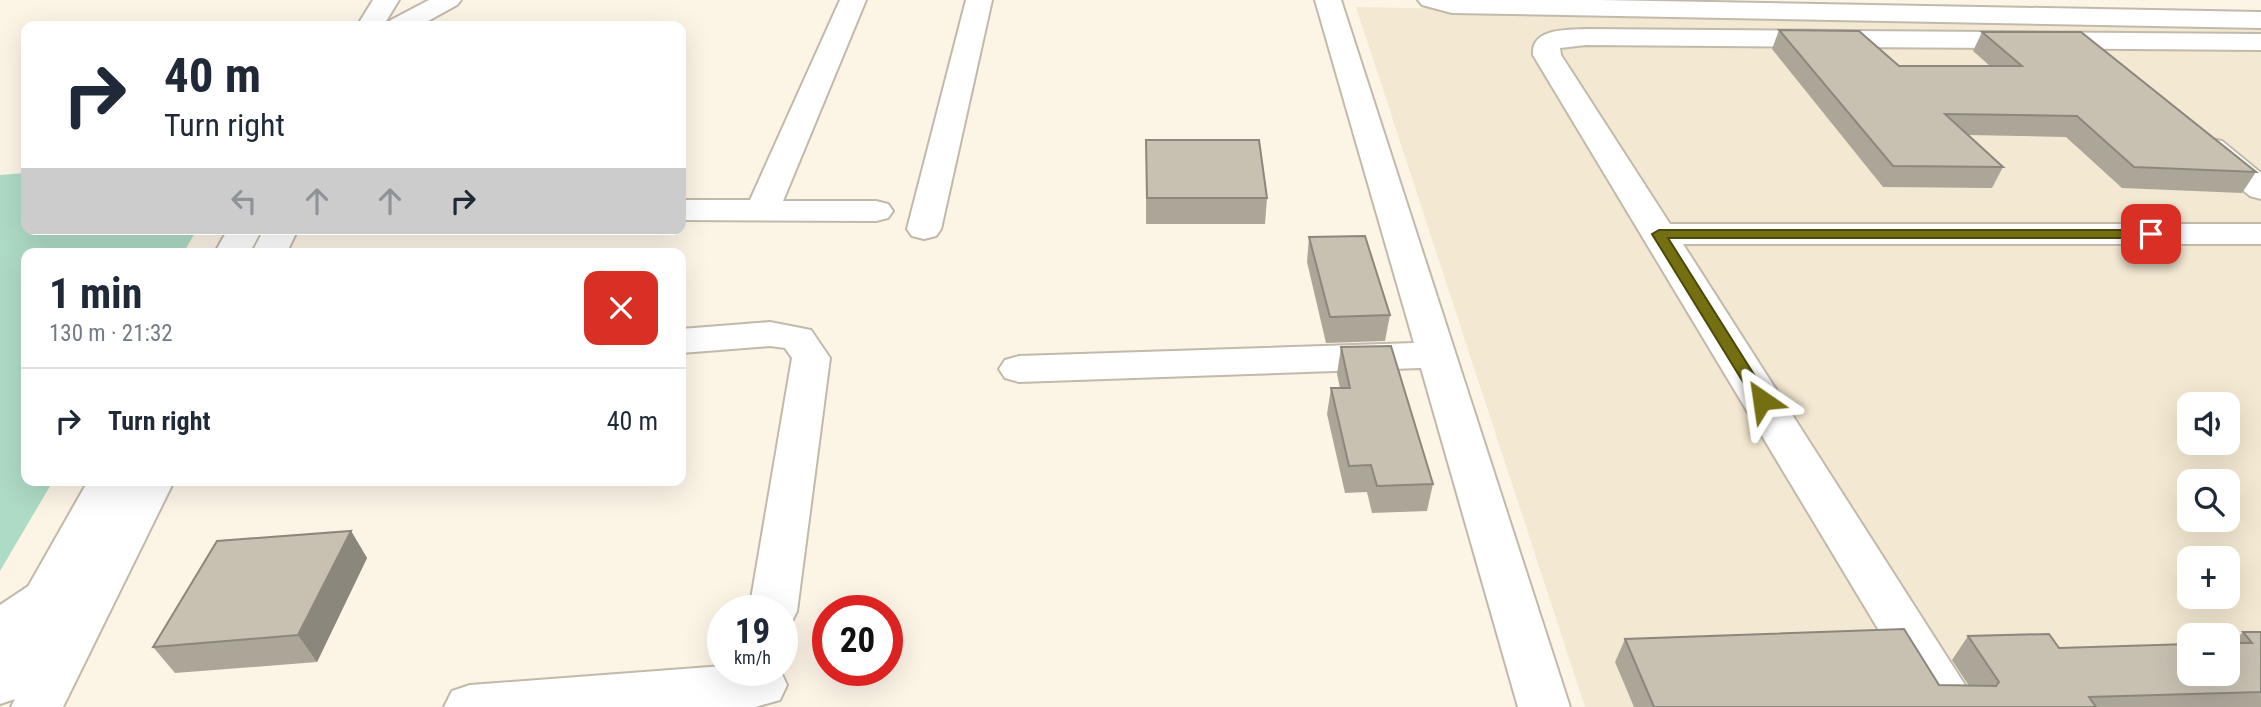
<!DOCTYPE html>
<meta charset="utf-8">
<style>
:root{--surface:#fff;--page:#f6f6f7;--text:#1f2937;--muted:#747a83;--line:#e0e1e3}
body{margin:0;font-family:"Roboto Condensed",sans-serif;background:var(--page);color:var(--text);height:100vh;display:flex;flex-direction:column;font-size:26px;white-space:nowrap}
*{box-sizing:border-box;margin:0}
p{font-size:23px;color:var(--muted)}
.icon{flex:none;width:38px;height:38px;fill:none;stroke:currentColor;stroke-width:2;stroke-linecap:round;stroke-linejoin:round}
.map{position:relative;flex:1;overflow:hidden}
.sheet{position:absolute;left:21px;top:248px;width:665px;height:238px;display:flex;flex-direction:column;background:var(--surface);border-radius:14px;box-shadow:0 7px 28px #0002}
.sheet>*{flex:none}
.guide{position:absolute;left:21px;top:21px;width:665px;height:214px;border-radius:14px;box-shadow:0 7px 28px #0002;background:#fff;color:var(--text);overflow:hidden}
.buttons{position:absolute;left:2177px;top:392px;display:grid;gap:14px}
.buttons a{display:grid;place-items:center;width:63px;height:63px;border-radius:14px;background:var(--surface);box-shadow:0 7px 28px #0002;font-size:35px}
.speed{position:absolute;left:707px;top:595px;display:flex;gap:14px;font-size:35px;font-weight:700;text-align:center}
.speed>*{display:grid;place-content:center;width:91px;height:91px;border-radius:50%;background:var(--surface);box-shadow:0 7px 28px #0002;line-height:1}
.speed small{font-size:18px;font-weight:400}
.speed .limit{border:10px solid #d22;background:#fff;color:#111}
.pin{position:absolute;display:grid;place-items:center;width:60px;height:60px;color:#fff;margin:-30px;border-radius:14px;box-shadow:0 4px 10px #0006}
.me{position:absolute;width:77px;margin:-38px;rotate:328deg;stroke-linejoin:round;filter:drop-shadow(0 0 5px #0008)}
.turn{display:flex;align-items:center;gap:24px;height:147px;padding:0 28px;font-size:32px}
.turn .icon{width:91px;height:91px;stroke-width:2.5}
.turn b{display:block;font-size:49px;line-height:60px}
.lanes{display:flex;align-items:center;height:66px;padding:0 28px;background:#0003;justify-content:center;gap:35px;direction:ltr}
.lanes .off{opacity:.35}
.round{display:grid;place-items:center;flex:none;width:74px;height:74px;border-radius:14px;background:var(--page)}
.headline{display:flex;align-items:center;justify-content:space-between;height:119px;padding:0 28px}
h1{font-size:42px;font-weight:700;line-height:52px}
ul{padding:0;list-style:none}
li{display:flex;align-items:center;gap:21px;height:105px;padding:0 28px;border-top:2px solid var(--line)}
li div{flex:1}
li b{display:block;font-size:26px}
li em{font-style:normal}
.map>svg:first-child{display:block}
.built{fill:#f3e8d1;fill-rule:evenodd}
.green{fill:#aedbc5}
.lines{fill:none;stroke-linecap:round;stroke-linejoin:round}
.minor-casing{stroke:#c1baab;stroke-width:4}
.major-casing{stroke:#c1baab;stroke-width:4}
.minor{fill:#fff;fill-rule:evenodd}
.major{fill:#fff;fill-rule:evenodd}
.wall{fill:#aca699}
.shaded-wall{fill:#8c877d}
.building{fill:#c8c1b2;stroke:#8c877d;stroke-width:2}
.route{fill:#747012;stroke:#4b490c;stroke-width:2}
</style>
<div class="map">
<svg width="2261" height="707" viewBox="0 0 2261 707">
<rect width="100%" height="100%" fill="#fcf4e5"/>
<path class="built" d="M1356 7 2261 24V707H1585ZM2189 404H2228V443H2189ZM2189 481H2228V520H2189ZM2189 558H2228V597H2189ZM2189 635H2228V674H2189Z"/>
<path class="green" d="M26 173V229H197L183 254H26V481H53L0 571V175Z"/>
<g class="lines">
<defs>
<g id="minor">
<path d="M840 0H866L783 201H876L888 204 893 211 888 218 876 221 681 220V200H750Z"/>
<path d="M966 0H992L941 229 936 236 924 239 912 236 907 229Z"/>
<path d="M1315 0H1341L1570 707H1518L1421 368 1019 382 1005 378 999 369 1005 360 1019 356 1414 343Z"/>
<path d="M1586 29 2261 34V50L1586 45 1560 48 1561 55 1670 224H2261V244H1683L1979 707H1925L1533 55C1531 28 1566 30 1586 29Z"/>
<path d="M2211 139 2222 141 2261 173V199L2250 196 2200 155 2196 148 2200 141Z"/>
<path d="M770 322 811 330 830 358 797 611 790 625 782 627V611H749L792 358 785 348 770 346 681 353V329Z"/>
<path d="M50 577 67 583 74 596C61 621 26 641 0 650V605L33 583Z"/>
<path d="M723 666V670H780L787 685 780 700 755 707H444L452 691 470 685Z"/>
</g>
<g id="major">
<path d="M373 0H399L383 26H357Z"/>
<path d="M429 0H461L457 5 419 26H387L391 20Z"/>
<path d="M1418 0H1600L2261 12V28L1452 13 1422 5Z"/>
<path d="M228 229H262L249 254H214Z"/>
<path d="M264 229H298L286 254H251Z"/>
<path d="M88 481H174L63 707H11L15 699 0 704V636Z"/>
</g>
</defs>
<use href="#minor" class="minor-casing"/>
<use href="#major" class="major-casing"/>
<use href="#minor" class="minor"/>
<use href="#major" class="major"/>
</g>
<g class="wall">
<path d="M1779 30 1899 66H1990L1973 51 1982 32 2256 172 2242 193 2122 188 2066 137 1968 135 2003 167 1992 188 1883 187 1772 49Z"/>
<path d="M1146 140 1267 198 1265 224H1146Z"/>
<path d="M365 229H589L587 234 366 233Z"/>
<path d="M1309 237 1390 315 1385 341 1326 343 1307 262Z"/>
<path d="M1341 347 1433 484 1427 511 1372 513 1367 492 1345 493 1327 414 1331 388H1340L1337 374Z"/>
<path d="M351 531 367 558 317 662 175 673 153 647Z"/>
<path d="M2243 632H2261V707H1634L1615 662 1625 639 1939 685 1969 686 1952 660 1968 636 2059 648 2233 643Z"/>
</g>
<path class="shaded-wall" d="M351 531 367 558 317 662 298 635Z"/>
<g class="building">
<path d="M1779 30 1859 31 1899 66H2022L1982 32H2081L2256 172 2134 167 2077 116 1945 114 2003 167 1893 166Z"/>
<path d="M1146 140H1259L1267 198H1147Z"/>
<path d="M1365 236 1390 315 1330 317 1309 237Z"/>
<path d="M1391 346 1433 484 1377 486 1371 465 1349 466 1331 388H1350L1341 347Z"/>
<path d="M351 531 298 635 153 647 217 541Z"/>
<path d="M1904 629 1939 685 1996 686 1999 682 1968 636 2049 634 2059 648 2189 644V674H2228V643H2252L2243 632H2261V692L2089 697 2096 707H1654L1625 639Z"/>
</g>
<path class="route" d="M1659 230H2151L2159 234 2151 238H1668L1770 400 1762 405 1756 403 1652 234Z"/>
</svg>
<div class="buttons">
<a><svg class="icon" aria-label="sound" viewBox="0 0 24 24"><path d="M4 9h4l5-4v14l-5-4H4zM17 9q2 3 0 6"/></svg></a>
<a><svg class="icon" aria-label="search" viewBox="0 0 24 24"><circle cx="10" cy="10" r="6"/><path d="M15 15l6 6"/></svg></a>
<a>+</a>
<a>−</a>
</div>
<div class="speed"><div>19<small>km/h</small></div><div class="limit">20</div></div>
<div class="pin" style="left:2151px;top:234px;background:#d93025"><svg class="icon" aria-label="arrive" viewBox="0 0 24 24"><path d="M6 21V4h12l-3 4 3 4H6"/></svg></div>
<svg class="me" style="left:1762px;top:400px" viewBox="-20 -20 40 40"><path d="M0-17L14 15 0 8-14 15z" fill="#747012" stroke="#fff" stroke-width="4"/></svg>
<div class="guide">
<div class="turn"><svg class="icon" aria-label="right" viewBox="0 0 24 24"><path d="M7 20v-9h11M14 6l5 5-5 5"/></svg><div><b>40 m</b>Turn right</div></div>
<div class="lanes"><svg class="icon off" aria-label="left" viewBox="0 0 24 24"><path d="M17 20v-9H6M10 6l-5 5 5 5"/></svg><svg class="icon off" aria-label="ahead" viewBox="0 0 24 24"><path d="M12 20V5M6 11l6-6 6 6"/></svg><svg class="icon off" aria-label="ahead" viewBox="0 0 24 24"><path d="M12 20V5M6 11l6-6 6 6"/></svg><svg class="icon" aria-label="right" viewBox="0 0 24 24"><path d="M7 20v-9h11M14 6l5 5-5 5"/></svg></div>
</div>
<section class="sheet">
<div class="headline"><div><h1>1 min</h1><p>130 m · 21:32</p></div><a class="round" style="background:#d93025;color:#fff"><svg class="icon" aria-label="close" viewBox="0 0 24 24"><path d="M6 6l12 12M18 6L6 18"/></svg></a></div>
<ul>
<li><svg class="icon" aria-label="right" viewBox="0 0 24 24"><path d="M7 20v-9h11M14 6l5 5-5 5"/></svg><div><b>Turn right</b></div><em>40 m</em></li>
</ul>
</section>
</div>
